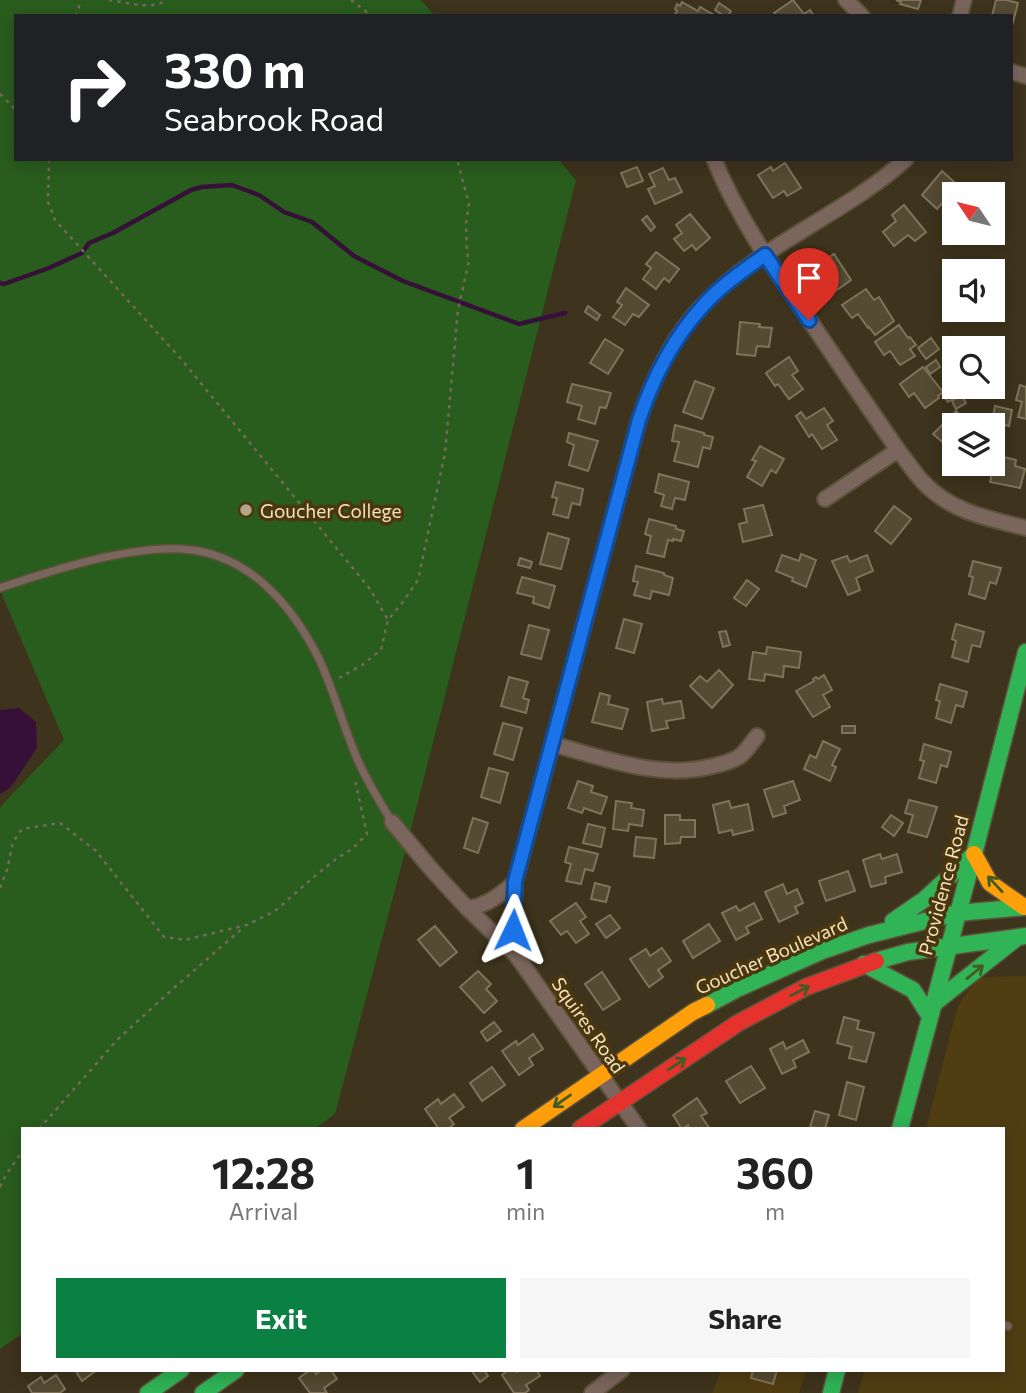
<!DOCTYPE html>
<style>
:root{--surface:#fff;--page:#f6f6f6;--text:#222;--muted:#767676;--accent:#0b8043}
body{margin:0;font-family:Commissioner,sans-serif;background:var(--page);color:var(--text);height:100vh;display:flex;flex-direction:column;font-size:26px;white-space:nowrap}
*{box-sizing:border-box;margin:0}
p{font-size:23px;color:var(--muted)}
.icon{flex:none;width:38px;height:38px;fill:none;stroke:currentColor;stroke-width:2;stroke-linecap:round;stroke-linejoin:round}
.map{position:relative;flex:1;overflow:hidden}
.details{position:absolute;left:21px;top:1127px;width:984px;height:245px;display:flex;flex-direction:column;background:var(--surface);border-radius:0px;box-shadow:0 4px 18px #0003}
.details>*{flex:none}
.banner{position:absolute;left:14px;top:14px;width:999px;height:147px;border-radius:0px;box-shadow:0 4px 18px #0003;background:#202124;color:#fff;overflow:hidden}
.needle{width:46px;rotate:305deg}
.fabs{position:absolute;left:942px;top:182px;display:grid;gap:14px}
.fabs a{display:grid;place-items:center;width:63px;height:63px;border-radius:0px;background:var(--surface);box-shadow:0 4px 18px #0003;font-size:35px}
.pin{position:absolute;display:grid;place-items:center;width:60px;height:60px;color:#fff;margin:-72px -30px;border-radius:50% 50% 50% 0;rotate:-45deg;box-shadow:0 0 7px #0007}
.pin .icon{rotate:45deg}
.me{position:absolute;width:77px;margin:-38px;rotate:2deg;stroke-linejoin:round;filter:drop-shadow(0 0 5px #0008)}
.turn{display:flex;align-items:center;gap:24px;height:147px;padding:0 35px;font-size:32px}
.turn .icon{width:91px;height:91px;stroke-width:2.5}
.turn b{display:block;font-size:49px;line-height:60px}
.eta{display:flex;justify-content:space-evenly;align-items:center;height:119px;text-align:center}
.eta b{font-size:42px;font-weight:700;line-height:49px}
.action{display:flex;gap:14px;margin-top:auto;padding:14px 35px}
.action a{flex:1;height:80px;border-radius:0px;background:var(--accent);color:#fff;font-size:28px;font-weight:700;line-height:80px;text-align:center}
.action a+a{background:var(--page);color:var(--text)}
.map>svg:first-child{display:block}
.built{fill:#513d12}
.green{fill:#295d1d}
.water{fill:#361039}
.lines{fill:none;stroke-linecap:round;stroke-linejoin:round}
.stream{stroke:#361039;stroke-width:4.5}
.building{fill:#554a32;stroke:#7f735a;stroke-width:2}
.lane-casing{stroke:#5c523b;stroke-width:10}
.street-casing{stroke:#5c523b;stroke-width:18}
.fast-casing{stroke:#5c523b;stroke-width:19}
.slow-casing{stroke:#5c523b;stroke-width:19}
.jam-casing{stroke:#5c523b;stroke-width:19}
.path{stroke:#78685c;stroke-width:2.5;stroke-dasharray:3.5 5;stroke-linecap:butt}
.lane{stroke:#7b665d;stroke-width:7}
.street{stroke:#7b665d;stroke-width:14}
.fast{stroke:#30b455;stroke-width:16}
.slow{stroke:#ff9f0a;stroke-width:16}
.jam{stroke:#e5322d;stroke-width:16}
.oneway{stroke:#435c24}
.route-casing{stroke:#114b97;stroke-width:18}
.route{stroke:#1a73e8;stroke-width:12}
.poi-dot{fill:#b5a485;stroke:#4b370f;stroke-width:2.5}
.labels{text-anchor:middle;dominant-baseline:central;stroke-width:7;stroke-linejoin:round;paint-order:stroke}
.poi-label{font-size:19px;fill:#f5e1bd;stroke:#4b370f;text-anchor:start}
.street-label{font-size:19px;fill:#f5e1bd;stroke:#4b370f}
</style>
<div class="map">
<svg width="1026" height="1393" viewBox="0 0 1026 1393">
<rect width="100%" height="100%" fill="#3e331c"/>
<g class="built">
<path d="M1026 976V1393H858L864 1370H1003V1129H926L958 1005 979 977Z"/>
<path d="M721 1370H806L799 1393H712Z"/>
</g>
<path class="green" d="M0 0H421L435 16H16V159H558L576 180 408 841 335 1114 314 1129H23V1333L0 1349V807L64 740 0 590Z"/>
<path class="water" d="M19 708 36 722 37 748 11 787 0 794V710Z"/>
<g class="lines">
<path class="stream" d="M0 283 4 284 49 268 82 253 89 243 113 233 191 190 202 187 232 185 259 195 284 212 312 222 354 256 403 281 519 324 565 313"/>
</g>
<g class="building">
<path d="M793 0 804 14 810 10 814 16H776L774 13Z"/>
<path d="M896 0H921L918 9 900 4 901 2Z"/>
<path d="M996 0H1006L1018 3 1012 26V16H992Z"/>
<path d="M682 2 698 11 700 7 714 15 674 16 677 11 675 9 677 4 680 6Z"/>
<path d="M719 3 731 11 728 16H724L715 10Z"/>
<path d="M785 163 801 188 787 196 784 191 773 198 758 175 771 167 773 171Z"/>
<path d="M637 167 643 181 627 187 621 173Z"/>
<path d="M663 168 669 180 675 178 682 192 655 204 648 189 655 186 649 174Z"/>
<path d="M942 171 964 191 961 194H954V203L952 205 946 199 937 209 922 195Z"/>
<path d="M904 205 926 232 915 241 908 235 894 246 883 232 896 221 892 215Z"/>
<path d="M690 214 710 238 696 250 692 245 684 251 674 239 682 233 676 225Z"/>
<path d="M647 216 655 227 651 231 642 220Z"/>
<path d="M656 252 679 269 669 282 664 278 656 289 643 279 651 268 646 264Z"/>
<path d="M834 254 851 280 834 292 817 265Z"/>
<path d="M626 288 649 305 639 317 633 314 625 325 613 317 622 305 617 302Z"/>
<path d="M866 289 874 300 879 297 894 321 875 335 869 327 868 328 858 314 852 318 842 305Z"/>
<path d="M588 306 600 315 597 320 585 312Z"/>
<path d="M740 322 760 324 759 327 772 328 769 347 757 346 755 356 737 354Z"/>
<path d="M899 325 908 338 910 337 916 345 910 349 915 356 900 365 890 351 884 355 875 342Z"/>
<path d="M931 338 939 349 926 359 918 348Z"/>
<path d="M605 339 623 350 608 374 590 363Z"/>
<path d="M789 357 798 371 792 375 803 389 789 399 778 384 775 386 766 373Z"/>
<path d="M936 360 940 367 930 374 926 367Z"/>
<path d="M923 367 943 392 938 396 939 398 925 408 914 393 909 397 900 384Z"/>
<path d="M695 381 714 388 702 419 683 412Z"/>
<path d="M572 384 611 393 606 408 600 407 595 424 578 419 582 406 567 402Z"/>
<path d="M1020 385 1026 387V419L1018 417 1022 402 1016 400Z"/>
<path d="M955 387H959L963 391 948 402 943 396Z"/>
<path d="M961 395 966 403 956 409 952 401Z"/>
<path d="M995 406 1012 410 1009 426 992 422Z"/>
<path d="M824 408 833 421 827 425 837 440 822 449 812 434 809 437 796 416 801 412 806 419Z"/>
<path d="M956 411 969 424 954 425V452L933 434Z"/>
<path d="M675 425 704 433V435L713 437 710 449 703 447 698 467 674 461 679 442 672 441Z"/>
<path d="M569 433 598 441 588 471 569 465 574 445 567 442Z"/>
<path d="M760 446 784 459 776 473 771 470 762 486 747 477 756 461 752 460Z"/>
<path d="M1000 456 1016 460 1015 466 1025 469 1020 488 990 482 995 461 998 462Z"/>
<path d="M659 474 689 482 685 500 675 498 672 509 661 506 664 495 655 492Z"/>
<path d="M556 482 583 489 580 505 572 503 568 518 553 514 557 498 552 497Z"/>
<path d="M763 505 772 535 743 542 739 524 747 522 744 509Z"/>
<path d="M894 506 911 519 891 544 875 531Z"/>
<path d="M649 519 676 526V529L684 531 681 541 673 539V541L668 540 664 557 647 553 651 536 645 534Z"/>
<path d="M548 533 569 539 561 569 540 564Z"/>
<path d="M801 554 816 560 806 587 792 581 793 578 776 571 782 555 799 561Z"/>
<path d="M867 555 873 571 856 578 860 590 848 595 832 561 847 556 850 562Z"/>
<path d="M520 558 532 562 530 568 518 565Z"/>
<path d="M973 561 1001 568 996 584 990 582 985 599 969 594 973 577 969 576Z"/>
<path d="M636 566 664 573V575L673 578 669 595 652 591 650 599 634 595 638 582 633 581Z"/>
<path d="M522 577 555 586 549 608 533 603 534 597 517 593Z"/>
<path d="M747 580 759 589 746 606 734 598Z"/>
<path d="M624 619 642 624 634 653 616 648Z"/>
<path d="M956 624 984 632 980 647 972 645 968 662 952 657 956 641 952 639Z"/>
<path d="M529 625 549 630 541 659 521 654Z"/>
<path d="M726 631 730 645 723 647 719 632Z"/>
<path d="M767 647 801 652 799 668 784 666 783 677 765 674 764 681 749 679 753 652 766 654Z"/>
<path d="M719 670 733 685 712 708 690 686 700 676 707 682Z"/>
<path d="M824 675 832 690 823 695 830 707 813 717 796 691 814 681 813 679 816 677 818 679Z"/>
<path d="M509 677 528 682 523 698 529 700 526 713 501 706Z"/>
<path d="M940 684 967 692 963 707 956 705 951 723 936 718 940 701 936 700Z"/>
<path d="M600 693 610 696 608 704 628 709 622 729 592 722Z"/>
<path d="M662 699 663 704 681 701 684 718 666 721 668 728 652 731 647 702Z"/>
<path d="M503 723 522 728 513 760 494 754Z"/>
<rect x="842" y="726" width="13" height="7"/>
<path d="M823 741 840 749 832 765 836 767 830 781 804 769 810 755 816 758Z"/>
<path d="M924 744 951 752 947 767 941 765 936 783 919 778 924 761 920 760Z"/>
<path d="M489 768 508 773 500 803 481 797Z"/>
<path d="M578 781 593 786 591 792 607 797 601 814 584 808 582 813 568 808Z"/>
<path d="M793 781 800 800 784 806 786 813 773 817 764 790Z"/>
<path d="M909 800 937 807 927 837 908 832 913 815 905 813Z"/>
<path d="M616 801 632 803 631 808 644 810 642 826 629 824 628 831 613 829Z"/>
<path d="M729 801 731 808 748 804 753 830 733 835 732 830 719 833 713 805Z"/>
<path d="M665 815H680V820H695V837H681L680 843 665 844Z"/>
<path d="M891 815 903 823 894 836 882 827Z"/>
<path d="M473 818 488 823 478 853 464 848Z"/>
<path d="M588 824 605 828 601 847 583 843Z"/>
<path d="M636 837 656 839 654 858 634 856Z"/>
<path d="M569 847 598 854 593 871 585 869 581 884 566 881 571 864 565 862Z"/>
<path d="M880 854 882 859 897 854 902 872 885 877 886 883 871 887 863 860Z"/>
<path d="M848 871 855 891 826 901 819 881Z"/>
<path d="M595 883 610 887 606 902 591 899Z"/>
<path d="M783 884 787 894 797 889 803 903 795 907 798 913 779 922 765 892Z"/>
<path d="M576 903 586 917 580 921 589 934 576 943 567 931 561 935 550 921Z"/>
<path d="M754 903 762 919 746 927 749 933 736 940 722 913 736 906 739 911Z"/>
<path d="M610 915 620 928 606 938 596 924Z"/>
<path d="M709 924 720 941 693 958 683 941Z"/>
<path d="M435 926 457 952 440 966 418 940Z"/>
<path d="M662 948 671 961 658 970 663 977 649 987 630 959 646 949 650 956Z"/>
<path d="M478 971 491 984 486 989 497 1001 484 1013 460 987Z"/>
<path d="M602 972 620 999 603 1010 585 984Z"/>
<path d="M844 1017 859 1021 857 1029 874 1033 866 1062 849 1058 852 1047 837 1043Z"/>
<path d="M494 1022 501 1031 487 1041 481 1032Z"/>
<path d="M533 1034 543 1049 529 1058 533 1065 519 1075 502 1051 516 1041 518 1045Z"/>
<path d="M803 1040 809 1052 793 1060 796 1067 782 1074 770 1049 783 1042 786 1049Z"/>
<path d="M751 1066 765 1088 740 1103 726 1081Z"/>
<path d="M492 1067 505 1085 482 1101 470 1083Z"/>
<path d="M847 1082 864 1087 856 1120 839 1115Z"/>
<path d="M454 1094 464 1107 449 1118 454 1124 448 1129H439L425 1109 438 1099 441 1104Z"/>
<path d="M697 1098 707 1113 701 1116 710 1129H690L688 1125 682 1129 673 1115Z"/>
<path d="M815 1111 829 1115 825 1129 810 1127Z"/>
<path d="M75 1370H97L82 1381Z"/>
<path d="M310 1370H314L316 1374 322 1370H331L337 1379 324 1388 327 1393H310L299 1378Z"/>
<path d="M471 1370H484L488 1376 480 1382Z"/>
<path d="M508 1370H516L517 1372 520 1370H537L540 1376 526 1385 529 1390 525 1393H514L502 1375Z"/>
<path d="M753 1370H777L773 1384 751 1378Z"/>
<path d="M56 1375 65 1389 60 1393H32L28 1386 41 1377 44 1383Z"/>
</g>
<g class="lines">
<defs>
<g id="lane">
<path d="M0 588C53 570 127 546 182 549 249 553 293 606 320 661 334 692 343 725 356 756 365 779 379 800 392 822"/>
<path d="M1003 1325 1008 1326"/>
</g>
<g id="street">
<path d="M846 0 862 16"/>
<path d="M960 16 964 0"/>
<path d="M1012 72 1026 76"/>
<path d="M714 159C736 214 770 263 804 312 835 358 866 404 898 450 906 460 913 471 922 481 951 512 986 518 1026 528"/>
<path d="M825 499 898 450"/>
<path d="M552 744C604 758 659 780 713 766 722 764 732 761 739 757 746 752 752 742 757 736"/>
<path d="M392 822 432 870 467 908 516 955 639 1129"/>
<path d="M467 908C487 906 500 895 515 882"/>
<path d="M516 955 513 930 515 882 639 420C653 378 672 337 703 305 761 244 844 215 906 159"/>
<path d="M592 1393 622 1370"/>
</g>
<g id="fast">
<path d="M893 921 925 899 973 855"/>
<path d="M876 961 908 952 1026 936"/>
<path d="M864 964 913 990 929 1015"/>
<path d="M707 1005 737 989 822 951 869 935 957 913 1026 907"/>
<path d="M932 1005 1018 937"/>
<path d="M900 1129 974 854 1026 652"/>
<path d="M148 1393 181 1370"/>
<path d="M203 1393 236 1370"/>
<path d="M831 1393 837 1370"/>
</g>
<g id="slow">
<path d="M974 854 990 883 1024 907"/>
<path d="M523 1129 693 1012 707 1005"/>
</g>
<path id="jam" d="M580 1129 738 1023 806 987 876 961"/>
</defs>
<use href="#lane" class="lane-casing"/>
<use href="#street" class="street-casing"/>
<use href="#fast" class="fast-casing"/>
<use href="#slow" class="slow-casing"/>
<use href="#jam" class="jam-casing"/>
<g class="path">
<path d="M109 0C126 2 151 11 166 0"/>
<path d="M351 0 372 16"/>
<path d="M75 16 78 12 80 0"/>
<path d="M0 94 16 110"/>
<path d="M49 159 48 202 55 220 181 359 370 589 388 620"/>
<path d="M339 678 362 665 381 650 388 620 402 603 418 580 445 453 458 309 469 261 467 253 466 223 469 204 457 159"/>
<path d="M0 888 7 870 13 842 22 829 60 823 96 851 164 937 185 940 247 925 275 911 316 875 336 859 352 849 367 834 355 780"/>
<path d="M39 1129 117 1040 175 987 244 927"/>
<path d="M0 1187 6 1175 23 1150"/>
</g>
<use href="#lane" class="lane"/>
<use href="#street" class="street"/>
<use href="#fast" class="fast"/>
<use href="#slow" class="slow"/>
<use href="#jam" class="jam"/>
</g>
<defs><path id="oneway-shaft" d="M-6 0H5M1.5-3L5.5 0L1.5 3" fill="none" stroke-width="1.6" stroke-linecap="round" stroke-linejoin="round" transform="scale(1.75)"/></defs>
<g class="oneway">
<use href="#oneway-shaft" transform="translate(995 884) rotate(-133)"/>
<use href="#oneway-shaft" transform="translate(975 972) rotate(-39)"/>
<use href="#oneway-shaft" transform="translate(800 991) rotate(-27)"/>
<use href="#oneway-shaft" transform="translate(677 1064) rotate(-33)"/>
<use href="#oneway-shaft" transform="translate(562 1101) rotate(145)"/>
</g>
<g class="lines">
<defs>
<path id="route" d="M513 930 515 881 639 420C653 378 672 340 702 307 720 286 743 271 765 255L809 320"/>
</defs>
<use href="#route" class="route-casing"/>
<use href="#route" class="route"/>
</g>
<circle class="poi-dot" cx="246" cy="510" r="7"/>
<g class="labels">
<g class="poi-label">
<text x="260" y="510">Goucher College</text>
</g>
<g class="street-label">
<text transform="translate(943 885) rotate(-75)">Providence Road</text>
<text transform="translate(771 955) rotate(-24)">Goucher Boulevard</text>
<text transform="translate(589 1025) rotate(55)">Squires Road</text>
</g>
</g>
</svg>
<div class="fabs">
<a><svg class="needle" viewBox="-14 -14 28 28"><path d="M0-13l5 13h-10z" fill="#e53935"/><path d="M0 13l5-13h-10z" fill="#767676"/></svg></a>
<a><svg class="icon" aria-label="sound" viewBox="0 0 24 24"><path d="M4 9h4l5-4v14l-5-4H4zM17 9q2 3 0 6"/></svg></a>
<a><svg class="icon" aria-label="search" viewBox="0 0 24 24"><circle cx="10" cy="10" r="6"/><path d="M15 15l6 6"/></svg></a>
<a><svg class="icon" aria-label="layers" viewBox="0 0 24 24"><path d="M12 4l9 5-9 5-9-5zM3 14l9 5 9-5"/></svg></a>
</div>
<div class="pin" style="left:809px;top:320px;background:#d93025"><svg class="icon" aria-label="arrive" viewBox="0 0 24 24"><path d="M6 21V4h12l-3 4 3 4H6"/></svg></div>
<svg class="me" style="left:513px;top:930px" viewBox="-20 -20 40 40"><path d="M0-17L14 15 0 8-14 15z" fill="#1a73e8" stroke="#fff" stroke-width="4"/></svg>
<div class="banner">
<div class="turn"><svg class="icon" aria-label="right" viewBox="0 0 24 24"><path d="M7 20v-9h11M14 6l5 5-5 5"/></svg><div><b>330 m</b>Seabrook Road</div></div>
</div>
<section class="details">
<div class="eta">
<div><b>12:28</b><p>Arrival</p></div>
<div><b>1</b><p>min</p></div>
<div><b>360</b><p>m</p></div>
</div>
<div class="action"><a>Exit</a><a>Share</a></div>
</section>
</div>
